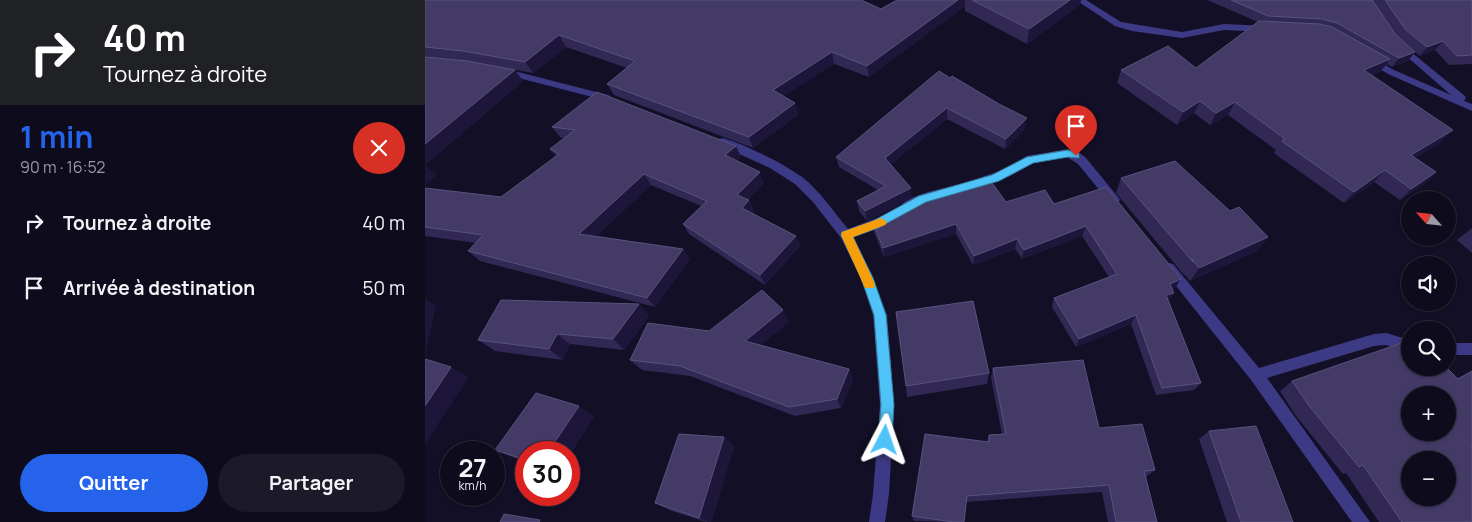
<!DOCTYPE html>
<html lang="fr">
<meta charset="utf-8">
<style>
:root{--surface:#0e0b1c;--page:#1c1929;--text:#f1f3f6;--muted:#9b9ba3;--line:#2e2b3b;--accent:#2563eb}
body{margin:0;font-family:Manrope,sans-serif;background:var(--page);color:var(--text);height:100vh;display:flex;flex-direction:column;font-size:19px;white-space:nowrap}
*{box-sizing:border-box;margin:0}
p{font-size:16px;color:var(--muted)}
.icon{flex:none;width:28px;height:28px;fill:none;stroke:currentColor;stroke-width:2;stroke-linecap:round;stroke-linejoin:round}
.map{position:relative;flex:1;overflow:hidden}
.details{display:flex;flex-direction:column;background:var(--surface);width:425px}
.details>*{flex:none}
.hud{background:#202124;color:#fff;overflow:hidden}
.needle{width:32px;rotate:297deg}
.controls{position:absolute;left:976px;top:191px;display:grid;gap:10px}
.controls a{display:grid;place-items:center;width:55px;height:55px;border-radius:50%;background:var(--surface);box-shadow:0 1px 4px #0004,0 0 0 1px var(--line);font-size:25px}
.speed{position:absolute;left:15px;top:441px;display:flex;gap:10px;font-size:25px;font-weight:700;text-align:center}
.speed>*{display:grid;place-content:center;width:65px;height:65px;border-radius:50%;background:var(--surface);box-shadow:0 1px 4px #0004,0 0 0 1px var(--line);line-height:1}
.speed small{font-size:12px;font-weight:400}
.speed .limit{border:8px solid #d22;background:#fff;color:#111}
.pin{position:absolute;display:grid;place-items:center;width:42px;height:42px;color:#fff;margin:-51px -21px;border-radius:50% 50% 50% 0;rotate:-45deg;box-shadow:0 0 5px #0007}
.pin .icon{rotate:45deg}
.me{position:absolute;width:55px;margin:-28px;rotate:4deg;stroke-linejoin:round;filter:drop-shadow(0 0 4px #0008)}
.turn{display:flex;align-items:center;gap:18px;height:105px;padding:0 20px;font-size:22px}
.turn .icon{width:65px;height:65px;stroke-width:2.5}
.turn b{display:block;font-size:35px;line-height:42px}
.round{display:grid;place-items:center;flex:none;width:52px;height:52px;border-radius:26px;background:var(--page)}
.headline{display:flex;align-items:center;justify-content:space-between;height:85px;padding:0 20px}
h1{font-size:30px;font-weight:700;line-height:38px;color:var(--accent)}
.action{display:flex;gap:10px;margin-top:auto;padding:10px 20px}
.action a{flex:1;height:58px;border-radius:30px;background:var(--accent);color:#fff;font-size:20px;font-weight:700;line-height:58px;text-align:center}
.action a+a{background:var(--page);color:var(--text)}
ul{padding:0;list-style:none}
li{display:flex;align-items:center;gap:15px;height:65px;padding:0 20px}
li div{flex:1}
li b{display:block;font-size:19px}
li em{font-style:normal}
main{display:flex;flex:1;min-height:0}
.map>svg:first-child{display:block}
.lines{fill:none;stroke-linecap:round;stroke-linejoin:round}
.street{fill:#3d3a85;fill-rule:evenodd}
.wall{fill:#312854}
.shaded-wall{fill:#1d163a}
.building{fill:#433a66;stroke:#5a527e;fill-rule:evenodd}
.route{fill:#4fc3f7;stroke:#337fa1}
.slow{fill:#f59e0b}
</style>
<main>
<section class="details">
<div class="hud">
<div class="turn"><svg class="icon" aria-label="right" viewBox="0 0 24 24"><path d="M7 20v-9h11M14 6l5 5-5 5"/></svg><div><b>40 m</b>Tournez à droite</div></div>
</div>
<div class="headline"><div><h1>1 min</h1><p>90 m · 16:52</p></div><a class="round" style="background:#d93025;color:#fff"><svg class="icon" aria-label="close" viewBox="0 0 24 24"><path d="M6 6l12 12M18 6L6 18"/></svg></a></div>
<ul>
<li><svg class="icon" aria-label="right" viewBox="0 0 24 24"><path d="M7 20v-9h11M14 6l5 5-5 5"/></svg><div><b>Tournez à droite</b></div><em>40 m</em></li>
<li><svg class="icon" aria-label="arrive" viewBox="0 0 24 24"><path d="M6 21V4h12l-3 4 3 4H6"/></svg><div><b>Arrivée à destination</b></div><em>50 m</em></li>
</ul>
<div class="action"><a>Quitter</a><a>Partager</a></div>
</section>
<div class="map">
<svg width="1047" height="522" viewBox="0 0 1047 522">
<rect width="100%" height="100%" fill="#130f26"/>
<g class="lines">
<g class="street">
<path d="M651 0H661L696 22 757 32 799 24 842 26 847 29 842 32 799 30 757 38 707 31 690 26Z"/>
<path d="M975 43 1040 96 1041 98 1039 101 1047 104V111L963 74 940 60 945 57 948 58 969 70 1026 95 972 48 970 46Z"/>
<path d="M77 68 183 95 188 98 183 101 74 73V69Z"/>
<path d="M298 138C323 146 356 162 377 177 395 191 409 212 423 229L463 214 467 216 469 219 467 222 428 237 448 278 462 315 469 405 464 494 460 522H444L448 494 455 405 448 315 436 278 416 238 388 202 370 184 345 168 294 145 293 142 294 139Z"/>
<path d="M643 149 655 153 661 158 693 197 695 200 693 203H685L653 164 642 157 609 163 585 176 548 189 542 185 544 182 577 170 602 156Z"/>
<path d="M529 186 533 187 535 190 533 193 482 211 476 206C483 195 516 189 529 186Z"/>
<path d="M744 263 748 264 834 368 949 334 961 333 985 340V352L961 345 949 346 842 378 945 522H927L826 380 740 272 738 268 740 264Z"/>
<rect x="1022" y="343" width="25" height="12"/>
</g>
</g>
<g class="wall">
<path d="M0 0 456 9 472 0H656L655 5 602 44 540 11V6L444 77 409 64 358 96 370 103 373 115 328 148 189 95 182 84 202 68 141 47 108 73 86 69 98 81 0 165 11 175 0 185Z"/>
<path d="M782 0H947L972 36 947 0H1047V64L1024 65 1010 50 995 56 990 52 983 61 967 67 962 64 955 72 947 75 1016 142 990 158 1011 172 999 184 975 200 949 182 919 203 850 154 849 153 851 150 803 115 785 125 769 113 752 125 692 83 696 70 771 68 833 22Z"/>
<path d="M514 71 600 129 580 149 522 119 466 164 487 198 442 221 434 211 432 201 453 190 414 167 411 157Z"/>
<path d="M172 92 316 157 311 161 339 183 322 200H324L329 211 327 213 371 236 375 246 340 285 264 234 258 224 276 206 226 185 171 236 258 249 265 259 230 307 55 261 43 251 51 243 0 236V188L76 197 131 156 125 149 139 138H136L127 127Z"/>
<path d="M696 178 805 211 843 237 832 251 765 281 760 275H759L691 193Z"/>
<path d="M499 200 629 204 750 288 747 289 744 302 776 383 769 390 731 395 706 324 651 347 627 307 629 298 684 277 657 236 597 259 590 249 548 265 531 234 459 257 449 232 448 222Z"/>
<path d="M1047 228V253L1032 240Z"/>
<path d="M214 304 224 316 199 350 145 344 138 360 70 351 53 340Z"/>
<path d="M364 322 335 345 424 369 428 379 416 408 370 416 265 376 217 370 205 360 284 331Z"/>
<path d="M568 368 674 428 730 470 721 477 732 522H683L677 492 541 502 539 522 489 521 487 516 562 441 564 435 577 434 566 378Z"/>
<path d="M1047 371V446L1046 447 1047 522H954L921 473 918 474 871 416 855 391 867 381 1033 378Z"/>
<path d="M564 373 562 384 482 397 481 386Z"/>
<path d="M169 416 144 456V452H101V462L90 458 70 450Z"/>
<path d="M784 431 868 522H802L774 439Z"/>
<path d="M299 437 309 446 286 522H281L244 510 230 503Z"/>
</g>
<g class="shaded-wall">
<path d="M533 0H540V6L444 77 442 66Z"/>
<path d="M645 0H656L655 5 602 44 604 29Z"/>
<path d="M134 35 141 47 108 73 100 62Z"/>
<path d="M1018 41 1010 50 995 56 1002 47Z"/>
<path d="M407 52 409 64 351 101 348 90Z"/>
<path d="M990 52 983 61 967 67 974 58Z"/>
<path d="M965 59 955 72 930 82 939 70Z"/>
<path d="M90 70 98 81 0 165 11 175 0 185V144Z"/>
<path d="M775 101 769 113 752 125 758 112Z"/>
<path d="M810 102 803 115 785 125 791 113Z"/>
<path d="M370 103 373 115 328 148 324 137Z"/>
<path d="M522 108V119L461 168 460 158Z"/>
<path d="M602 118 600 129 580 149 581 139Z"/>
<path d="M1028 130 1016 142 975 167 986 155Z"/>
<path d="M311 146 316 157 304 166 300 155Z"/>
<path d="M960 170 949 182 919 203 929 192Z"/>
<path d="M335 172 339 183 317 205 312 195Z"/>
<path d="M1011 172 999 184 975 200 986 189Z"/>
<path d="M219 174 226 185 163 244 154 234Z"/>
<path d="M486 188 487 198 442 221 440 211Z"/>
<path d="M324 200 329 211 322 218 317 208Z"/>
<path d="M531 224V234L459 257 458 248Z"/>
<path d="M661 226 657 236 597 259 599 250Z"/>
<path d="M371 236 375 246 340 285 335 275Z"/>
<path d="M843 237 832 251 765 281 774 268Z"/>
<path d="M592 239 590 249 548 265 549 256Z"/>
<path d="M258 249 265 259 230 307 222 298Z"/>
<path d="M756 279 750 288 739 293 745 284Z"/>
<path d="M749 293 744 302 741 295Z"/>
<path d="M0 299 11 306 0 356Z"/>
<path d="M214 304 224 316 199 350 188 339Z"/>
<path d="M358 310 364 322 327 352 320 341Z"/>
<path d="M711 315 706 324 651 347 654 339Z"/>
<path d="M132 334 145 344 138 360 124 349Z"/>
<path d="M26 367 44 377 0 444V406Z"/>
<path d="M424 369 428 379 416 408 412 399Z"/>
<path d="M154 406 169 416 144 456V452H123Z"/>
<path d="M299 437 309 446 286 522H282L274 518Z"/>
</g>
<g class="building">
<path d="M0 0H436L456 9 472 0H533L442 66 407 52 348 90 370 103 324 137 182 84 210 61 134 35 100 62 38 51 0 47Z"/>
<path d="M547 0H645L604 29Z"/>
<path d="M806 0H947L971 35 990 52 974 58 912 23 897 19 843 16Z"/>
<path d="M960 0H1047V55L1032 56 1018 41 1002 47 980 29Z"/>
<path d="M834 21 895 24 907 27 965 59 939 70 1028 130 986 155 1011 172 986 189 960 170 929 192 858 142 857 141 860 139 810 102 791 113 775 101 758 112 696 70 743 46 771 68Z"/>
<path d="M0 57 42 61 90 70 0 144Z"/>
<path d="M514 71 525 78 527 76 574 104 602 118 581 139 522 108 460 158 486 188 440 211 432 201 461 186 411 157Z"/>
<path d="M172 92 311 146 300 155 335 172 312 195 324 200 317 208 371 236 335 275 258 224 282 201 219 174 154 234 258 249 222 298 43 251 58 235 0 227V188L76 197 134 154 125 149 150 130 127 127Z"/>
<path d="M750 161 805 211 814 207 843 237 774 268 767 259 768 262 696 178Z"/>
<path d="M562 176 581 202 620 190 629 204 681 187 756 279 745 284 749 293 741 295 776 383 737 388 711 315 654 339 629 298 692 274 661 226 599 250 592 239 549 256 531 224 458 248 448 222 496 197 499 200Z"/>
<path d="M337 290 358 310 320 341 424 369 412 399 364 407 255 366 205 360 223 323 284 331Z"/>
<path d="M76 300 214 304 188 339 132 334 124 349 53 340Z"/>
<path d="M548 301 564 373 481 386 471 312Z"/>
<path d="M985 340V368H1014L1016 371 1022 368 1033 379 1047 371V446L1046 447 1047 448V522H977L938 465 934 467 885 407 867 381ZM985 395H1022V432H985ZM985 460H1022V498H985Z"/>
<path d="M0 359 26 367 0 406Z"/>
<path d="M658 360 674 428 717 424 730 470 719 471 732 522H691L684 485 542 496 539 522H528L487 516 500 434 564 442V435L581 434 568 368Z"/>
<path d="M111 393 154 406 123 452H101V460L70 450Z"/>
<path d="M831 426 868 522H816L784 431Z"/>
<path d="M254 434 299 437 274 518 230 503Z"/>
<path d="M79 514 115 520 114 522H75Z"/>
</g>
<path class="route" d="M643 150 654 153V158L643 157 608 163 574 181 501 202 453 228 428 237 448 278 461 315 469 405 467 440 465 445 460 447 455 445 453 440 456 405 449 315 436 278 416 235 417 232 446 222 494 196 567 175 602 157Z"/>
<path class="slow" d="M456 218 462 222 460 225 428 237 450 284 449 288H440L416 235 417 232Z"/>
</svg>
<div class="controls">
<a><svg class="needle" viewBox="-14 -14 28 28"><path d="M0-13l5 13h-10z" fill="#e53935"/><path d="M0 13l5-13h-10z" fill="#9b9ba3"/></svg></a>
<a><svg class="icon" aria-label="sound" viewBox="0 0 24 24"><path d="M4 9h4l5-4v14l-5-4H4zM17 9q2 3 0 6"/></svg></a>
<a><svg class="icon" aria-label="search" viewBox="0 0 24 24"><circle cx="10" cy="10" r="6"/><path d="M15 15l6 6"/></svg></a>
<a>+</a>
<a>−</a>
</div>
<div class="speed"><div>27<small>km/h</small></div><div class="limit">30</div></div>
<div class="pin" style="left:651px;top:156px;background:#d93025"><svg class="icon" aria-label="arrive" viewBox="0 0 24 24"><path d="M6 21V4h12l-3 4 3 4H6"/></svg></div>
<svg class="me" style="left:460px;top:440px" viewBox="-20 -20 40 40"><path d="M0-17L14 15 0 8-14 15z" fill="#4fc3f7" stroke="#fff" stroke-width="4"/></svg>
</div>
</main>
